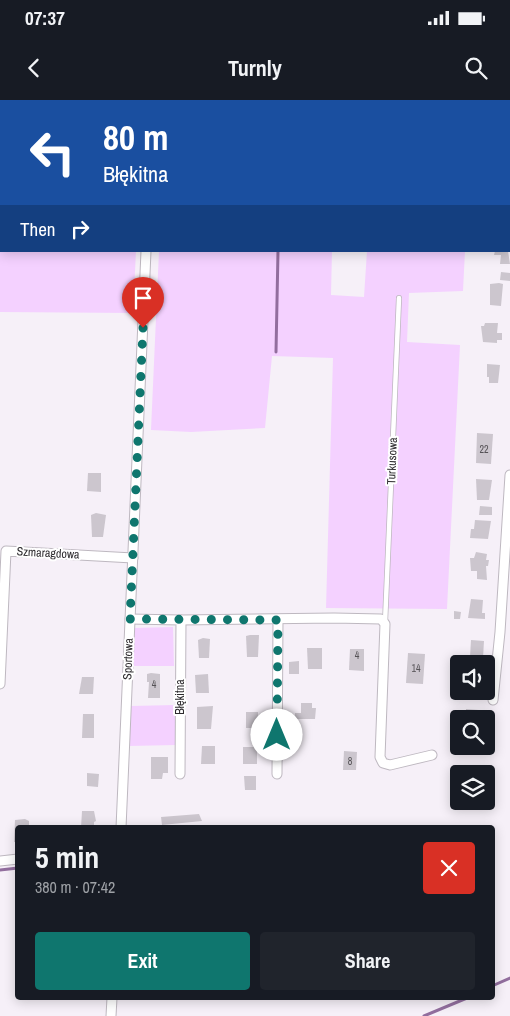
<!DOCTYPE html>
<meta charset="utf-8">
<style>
:root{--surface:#171b24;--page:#20242c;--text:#f1f3f6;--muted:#9ea1a6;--accent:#0f766e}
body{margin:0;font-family:"Archivo Narrow",sans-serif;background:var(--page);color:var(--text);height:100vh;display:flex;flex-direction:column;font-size:19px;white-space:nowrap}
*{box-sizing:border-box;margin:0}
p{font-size:16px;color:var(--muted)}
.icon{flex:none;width:28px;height:28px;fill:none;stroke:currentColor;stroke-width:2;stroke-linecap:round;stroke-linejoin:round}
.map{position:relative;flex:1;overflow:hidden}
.details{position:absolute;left:15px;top:725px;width:480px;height:175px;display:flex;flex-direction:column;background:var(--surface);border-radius:5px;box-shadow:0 2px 12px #0003}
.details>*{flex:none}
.guide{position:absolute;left:0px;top:0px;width:510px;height:152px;box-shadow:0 2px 12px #0003;background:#1a4fa0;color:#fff;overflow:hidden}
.tools{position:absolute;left:450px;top:555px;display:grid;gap:10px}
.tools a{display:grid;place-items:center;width:45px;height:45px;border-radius:5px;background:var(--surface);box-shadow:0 2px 12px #0003;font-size:25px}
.pin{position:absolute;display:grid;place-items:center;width:42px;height:42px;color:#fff;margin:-51px -21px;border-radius:50% 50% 50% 0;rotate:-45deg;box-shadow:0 0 5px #0007}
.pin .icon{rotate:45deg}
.me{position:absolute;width:55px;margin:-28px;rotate:0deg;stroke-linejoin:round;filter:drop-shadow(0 0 4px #0008)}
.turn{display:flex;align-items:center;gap:18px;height:105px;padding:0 20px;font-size:22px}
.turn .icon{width:65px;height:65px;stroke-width:2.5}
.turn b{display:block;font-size:35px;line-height:42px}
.then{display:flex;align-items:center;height:48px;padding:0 20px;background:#0003;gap:10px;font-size:19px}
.round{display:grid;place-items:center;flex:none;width:52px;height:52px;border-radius:5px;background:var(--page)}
.overview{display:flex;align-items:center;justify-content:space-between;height:85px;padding:0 20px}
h1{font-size:30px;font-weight:800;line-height:38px}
.cta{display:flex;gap:10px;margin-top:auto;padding:10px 20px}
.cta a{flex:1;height:58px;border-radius:5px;background:var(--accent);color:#fff;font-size:20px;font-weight:800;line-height:58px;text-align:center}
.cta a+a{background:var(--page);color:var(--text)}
.status{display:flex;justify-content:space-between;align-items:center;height:35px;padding:0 25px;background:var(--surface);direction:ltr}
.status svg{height:14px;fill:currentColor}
header{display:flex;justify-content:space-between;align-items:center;height:65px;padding:0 20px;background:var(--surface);font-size:22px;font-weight:800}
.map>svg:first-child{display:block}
.green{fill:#f4d1ff}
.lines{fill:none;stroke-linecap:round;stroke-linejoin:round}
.stream{stroke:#926e9e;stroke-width:3}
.building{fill:#ccc6ce}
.service-casing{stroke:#beb8c0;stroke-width:6}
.minor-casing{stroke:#beb8c0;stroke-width:11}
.service{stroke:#fff;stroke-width:4.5}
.minor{stroke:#fff;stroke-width:9}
.route{stroke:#0f766e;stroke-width:9;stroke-dasharray:0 16.2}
.labels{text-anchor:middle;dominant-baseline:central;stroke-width:4;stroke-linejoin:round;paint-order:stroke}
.number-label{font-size:10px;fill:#555256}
.street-label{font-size:12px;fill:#2d2b2e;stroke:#fff}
</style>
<div class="status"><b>07:37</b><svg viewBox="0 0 49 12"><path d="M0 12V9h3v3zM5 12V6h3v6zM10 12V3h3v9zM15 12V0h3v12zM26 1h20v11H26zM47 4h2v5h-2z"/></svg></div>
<header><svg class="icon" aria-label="back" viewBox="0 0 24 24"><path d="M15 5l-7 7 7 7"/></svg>Turnly<svg class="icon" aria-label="search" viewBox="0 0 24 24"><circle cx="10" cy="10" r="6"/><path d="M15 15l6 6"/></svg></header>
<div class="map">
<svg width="510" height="916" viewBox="0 0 510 916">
<rect width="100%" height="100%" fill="#f6f0f8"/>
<g class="green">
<path d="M0 96 1 151H136L133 213 0 212Z"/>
<path d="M159 151H332L331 195 364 197 367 151H465L463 191 409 193 407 242 460 245 447 509 326 508 333 258 272 256 265 328 191 332 151 330Z"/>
<path d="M173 527 174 566H133L134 528Z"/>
<path d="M175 605 176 645 129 646 131 606Z"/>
</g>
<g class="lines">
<g class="stream">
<path d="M276 252 278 151"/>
<path d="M0 770 18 768"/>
<path d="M492 886 510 878"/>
<path d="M424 916 467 898"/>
</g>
</g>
<g class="building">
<path d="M495 151H508L510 164H500L501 155H494Z"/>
<path d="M501 172 510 173V181L500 180Z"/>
<path d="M499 183 503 184 501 206 490 205V184Z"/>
<path d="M485 223H498L497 233H502V240H497V243L483 242 481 226H484Z"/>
<path d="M487 264 500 265 498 283H489V277H487Z"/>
<path d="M477 333 493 334 491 364 476 363Z"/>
<path d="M88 373H101V392L87 391Z"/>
<path d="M476 379 492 380 489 400H477Z"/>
<path d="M480 406 492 407V415H479Z"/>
<path d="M96 413 106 415 103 437H92L91 415Z"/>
<path d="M475 420 491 421 488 439 470 438 471 429H474Z"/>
<path d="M476 452 487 454 486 460H489L488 466H486L487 480 477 479V471H471L470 458H474Z"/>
<path d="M471 499 483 500 482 513H485V519L468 518Z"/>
<path d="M454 511 461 512 460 519H454Z"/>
<path d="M250 535H259L258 557H247L246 536Z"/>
<path d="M203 538 210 539 209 558H199L198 540Z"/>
<path d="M471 540 484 541 483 558 470 557Z"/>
<path d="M307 548H322V569H308Z"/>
<path d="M350 549H364V571L349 570Z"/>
<path d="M408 553 425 554 423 584 406 583Z"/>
<path d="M299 561V574H289V562Z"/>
<path d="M151 573 160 574V598H148L149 582H147V574Z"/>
<path d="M208 574 209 593H196L195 575Z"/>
<path d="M82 577H94L93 594H79Z"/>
<path d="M466 591H481V597L466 596Z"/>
<path d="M301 603H312V608H316L315 619H295V613H301Z"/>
<path d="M213 606 211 629H197V607Z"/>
<path d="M466 609 479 610V619H466Z"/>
<rect x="246" y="612" width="12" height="16"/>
<path d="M83 614H94V638H82Z"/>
<path d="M202 646H215V664H201Z"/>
<rect x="243" y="647" width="14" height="17"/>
<path d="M344 651 357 652 356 670H343Z"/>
<path d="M151 657H168V673H163L162 679H151Z"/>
<path d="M87 673 99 674 98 687 87 686Z"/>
<path d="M244 676H256V690H245Z"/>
<path d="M82 711H94L96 721 94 722V728H81Z"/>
<path d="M199 714 202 721 162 725 161 717Z"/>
<path d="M25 719 29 721V728H18V742H14L15 720Z"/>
</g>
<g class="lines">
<defs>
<path id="service" d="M385 523 399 198"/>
<g id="minor">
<path d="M152 1V0"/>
<path d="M130 519 181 520 180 674"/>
<path d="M181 520 334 518 381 519 385 524 380 657 383 663 390 665 432 655"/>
<path d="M0 584 6 451 133 458"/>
<path d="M493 600 500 532 510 375"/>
<path d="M277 674 278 520"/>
<path d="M121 728 146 151"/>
<path d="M0 761 18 759"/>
<path d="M111 916 112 898"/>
</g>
</defs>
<use href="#service" class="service-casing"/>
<use href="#minor" class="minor-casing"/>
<use href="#service" class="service"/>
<use href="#minor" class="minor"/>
</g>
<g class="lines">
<path class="route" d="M143 228 130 519 278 520 277 635"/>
</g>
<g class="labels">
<g class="number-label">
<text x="484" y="349">22</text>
<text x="357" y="555">4</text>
<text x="416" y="568">14</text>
<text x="154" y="584">4</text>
<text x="350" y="661">8</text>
</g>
<g class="street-label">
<text transform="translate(392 361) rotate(-88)">Turkusowa</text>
<text transform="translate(48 453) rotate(3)">Szmaragdowa</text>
<text transform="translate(128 559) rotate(-88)">Sportowa</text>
<text transform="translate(180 597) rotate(-90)">Błękitna</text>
</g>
</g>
</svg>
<div class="tools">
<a><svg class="icon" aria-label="sound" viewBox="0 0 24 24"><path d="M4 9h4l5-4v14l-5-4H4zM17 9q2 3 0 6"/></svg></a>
<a><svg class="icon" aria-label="search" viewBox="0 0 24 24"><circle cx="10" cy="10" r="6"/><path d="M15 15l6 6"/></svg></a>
<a><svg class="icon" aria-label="layers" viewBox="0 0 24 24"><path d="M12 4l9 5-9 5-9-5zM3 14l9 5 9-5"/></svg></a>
</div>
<div class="pin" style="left:143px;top:228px;background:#d93025"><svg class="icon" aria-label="arrive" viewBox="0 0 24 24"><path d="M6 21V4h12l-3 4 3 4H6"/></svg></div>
<svg class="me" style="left:277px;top:635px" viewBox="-20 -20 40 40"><circle r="19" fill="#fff"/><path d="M0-13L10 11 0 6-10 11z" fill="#0f766e"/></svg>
<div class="guide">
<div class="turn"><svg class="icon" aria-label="left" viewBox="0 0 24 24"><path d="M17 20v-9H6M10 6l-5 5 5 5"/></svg><div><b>80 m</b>Błękitna</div></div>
<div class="then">Then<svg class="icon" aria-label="right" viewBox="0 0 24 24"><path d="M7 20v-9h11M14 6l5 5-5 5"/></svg></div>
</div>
<section class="details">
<div class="overview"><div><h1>5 min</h1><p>380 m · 07:42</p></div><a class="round" style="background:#d93025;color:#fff"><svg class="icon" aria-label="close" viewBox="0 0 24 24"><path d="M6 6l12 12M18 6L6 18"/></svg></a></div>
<div class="cta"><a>Exit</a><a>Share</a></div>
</section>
</div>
